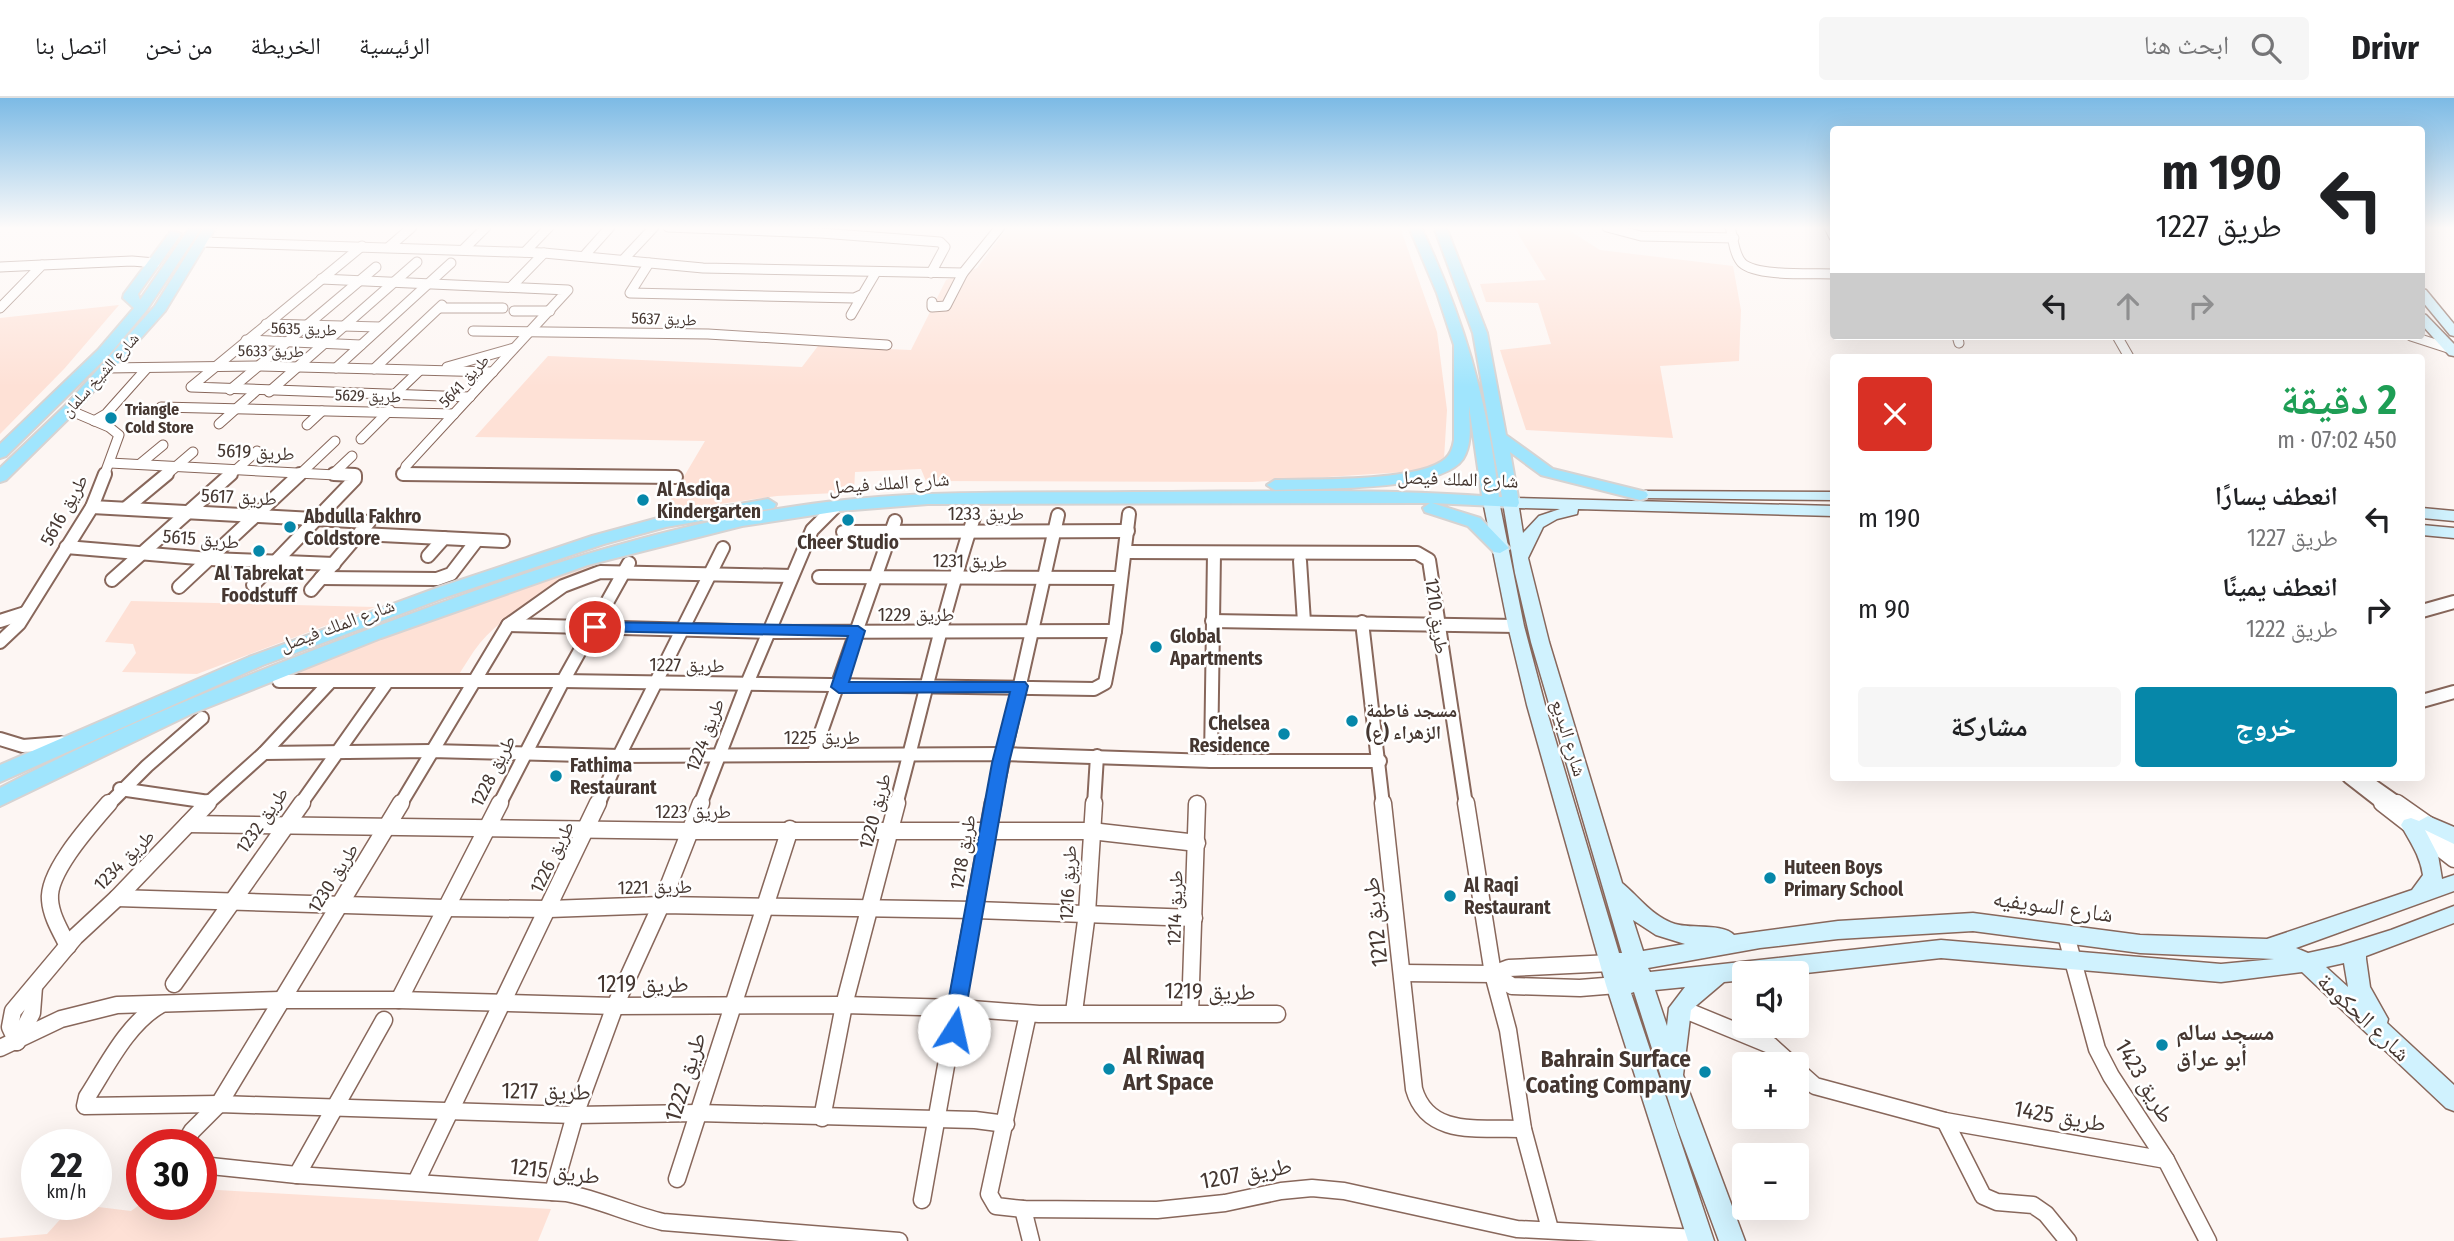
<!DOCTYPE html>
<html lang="ar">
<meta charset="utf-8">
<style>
:root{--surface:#fff;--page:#f6f6f6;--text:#202124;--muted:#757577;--line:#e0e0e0;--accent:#0687a9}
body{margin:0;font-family:"Fira Sans Condensed","Noto Naskh Arabic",sans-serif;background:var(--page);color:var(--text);direction:rtl;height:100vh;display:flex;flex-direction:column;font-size:26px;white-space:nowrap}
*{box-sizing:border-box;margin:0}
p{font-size:23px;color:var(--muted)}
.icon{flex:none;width:38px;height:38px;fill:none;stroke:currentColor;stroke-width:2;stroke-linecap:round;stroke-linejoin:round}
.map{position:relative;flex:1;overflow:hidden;direction:ltr}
.side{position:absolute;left:1830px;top:256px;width:595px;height:427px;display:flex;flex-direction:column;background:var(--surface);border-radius:7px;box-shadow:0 7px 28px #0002;direction:rtl}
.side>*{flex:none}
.hud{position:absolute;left:1830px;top:28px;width:595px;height:214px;border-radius:7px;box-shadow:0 7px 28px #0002;direction:rtl;background:#fff;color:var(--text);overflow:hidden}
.tools{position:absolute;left:1732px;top:863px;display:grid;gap:14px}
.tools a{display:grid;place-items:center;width:77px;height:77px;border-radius:7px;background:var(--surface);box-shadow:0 7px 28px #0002;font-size:35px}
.speed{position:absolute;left:21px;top:1031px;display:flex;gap:14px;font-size:35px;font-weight:700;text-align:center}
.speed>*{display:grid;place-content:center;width:91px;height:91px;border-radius:50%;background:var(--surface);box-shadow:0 7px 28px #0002;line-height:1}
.speed small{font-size:18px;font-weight:400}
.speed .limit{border:10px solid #d22;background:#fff;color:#111}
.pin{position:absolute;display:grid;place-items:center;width:60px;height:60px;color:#fff;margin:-30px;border:4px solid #fff;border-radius:50%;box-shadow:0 2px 7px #0007}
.me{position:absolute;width:77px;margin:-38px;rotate:10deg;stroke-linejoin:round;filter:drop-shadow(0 0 5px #0008)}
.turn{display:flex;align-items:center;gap:24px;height:147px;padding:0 28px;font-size:32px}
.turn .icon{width:91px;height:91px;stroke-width:2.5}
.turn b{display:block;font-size:49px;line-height:60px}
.lanes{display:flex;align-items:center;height:66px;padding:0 28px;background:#0003;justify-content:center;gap:35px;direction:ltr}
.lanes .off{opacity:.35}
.round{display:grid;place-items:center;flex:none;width:74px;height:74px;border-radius:7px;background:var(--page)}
.headline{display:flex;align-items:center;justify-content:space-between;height:119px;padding:0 28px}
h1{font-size:42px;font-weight:700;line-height:52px;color:#1e9e55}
.primary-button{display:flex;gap:14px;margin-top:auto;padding:14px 28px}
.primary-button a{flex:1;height:80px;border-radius:7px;background:var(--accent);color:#fff;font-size:28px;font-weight:700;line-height:80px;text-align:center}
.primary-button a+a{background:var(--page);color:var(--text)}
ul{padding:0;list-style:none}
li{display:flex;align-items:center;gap:21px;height:91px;padding:0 28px}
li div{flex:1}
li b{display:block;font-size:26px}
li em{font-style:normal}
header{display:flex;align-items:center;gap:42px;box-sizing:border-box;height:98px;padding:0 35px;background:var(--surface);border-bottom:2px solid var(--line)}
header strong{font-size:33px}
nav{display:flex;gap:38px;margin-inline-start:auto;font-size:24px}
.search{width:490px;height:63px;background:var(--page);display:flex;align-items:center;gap:18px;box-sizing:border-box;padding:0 24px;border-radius:7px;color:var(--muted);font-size:26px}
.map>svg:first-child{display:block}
.green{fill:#fee1d6}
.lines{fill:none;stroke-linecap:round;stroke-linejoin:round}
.street-far2-casing{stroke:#88675b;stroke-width:11}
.street-far1-casing{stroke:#88675b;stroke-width:16}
.street-casing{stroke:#88675b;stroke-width:19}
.secondary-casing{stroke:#88675b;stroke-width:3}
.primary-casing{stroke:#d6d3d2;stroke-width:4}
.street-far2{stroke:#fff;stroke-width:9}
.street-far1{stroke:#fff;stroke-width:12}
.street{stroke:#fff;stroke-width:16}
.secondary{fill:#d0f2fe;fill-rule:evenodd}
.primary{fill:#a0e5fd;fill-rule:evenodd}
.route{fill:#1a73e8;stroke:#114b97;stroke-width:2}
.poi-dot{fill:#0687a9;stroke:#fff;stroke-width:2.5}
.labels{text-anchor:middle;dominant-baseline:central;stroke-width:5;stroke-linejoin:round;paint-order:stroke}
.far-street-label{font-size:16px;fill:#453731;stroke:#fff}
.far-poi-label{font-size:16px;font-weight:bold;fill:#453731;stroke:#fff;text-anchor:start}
.street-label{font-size:19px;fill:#453731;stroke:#fff}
.poi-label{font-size:19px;font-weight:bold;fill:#453731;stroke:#fff;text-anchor:start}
.near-street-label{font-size:23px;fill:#453731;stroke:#fff}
.near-poi-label{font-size:23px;font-weight:bold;fill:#453731;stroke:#fff;text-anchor:start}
</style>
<header>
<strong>Drivr</strong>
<div class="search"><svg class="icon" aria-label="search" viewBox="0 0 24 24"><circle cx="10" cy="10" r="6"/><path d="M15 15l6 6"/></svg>ابحث هنا</div>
<nav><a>الرئيسية</a><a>الخريطة</a><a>من نحن</a><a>اتصل بنا</a></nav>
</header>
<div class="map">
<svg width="2454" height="1143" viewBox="0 0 2454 1143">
<rect width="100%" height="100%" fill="#fdf6f3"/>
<g class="green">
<path d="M1008 129H1400L1437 234 1447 312 1444 361 1419 373 1252 384 926 383 921 371 855 374 854 394 777 398 663 414 705 343 475 339 548 258 802 269 818 248 911 252 946 182 977 170Z"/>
<path d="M1514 129H1564L1600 152 1733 168 1741 212 1739 263 1660 268 1673 340 1526 332 1500 252 1551 246 1538 205 1486 204 1480 186 1546 182Z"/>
<path d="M119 207 64 271 0 336V220Z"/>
<path d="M593 464 595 472C556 492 509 510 480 545 471 556 464 569 456 581L279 577 550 477Z"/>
<path d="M131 503 375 509 197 576 122 574 136 555 133 546 105 544Z"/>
<path d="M201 1091 551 1111 538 1143H0V1140L47 1136 74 1106 131 1113 142 1105 201 1106Z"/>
</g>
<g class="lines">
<defs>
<g id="street-far2">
<path d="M668 129 821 135 940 144 945 149 931 175"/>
<path d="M1607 129 1641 138 1734 140"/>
<path d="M1730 129C1733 139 1734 157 1742 165 1757 179 1814 175 1834 176"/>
<path d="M1829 129 1834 139"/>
<path d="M202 144 544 155 703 170 963 175"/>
<path d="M362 148 191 289 470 299"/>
<path d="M389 149 412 129"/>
<path d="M464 151 486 129"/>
<path d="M525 154 549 129"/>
<path d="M585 157 610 129"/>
<path d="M624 161 654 129"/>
<path d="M649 165 630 195 854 200 863 196 876 174"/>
<path d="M0 169 42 167"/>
<path d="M321 181 568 192 406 368 403 377 504 378"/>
<path d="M512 188 544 155"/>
<path d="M932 204V209L946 208 963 175 1000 129"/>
<path d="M0 210 42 167 132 163 155 165"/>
<path d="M440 210H503"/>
<path d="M514 213H550"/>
<path d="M851 217 862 198"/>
<path d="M266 226 380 229"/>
<path d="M473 233 708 236 887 247"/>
<path d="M1957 238 1959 245"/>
<path d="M2117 238 2129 259"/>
<path d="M2411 238 2451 251"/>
<path d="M246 242 361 247"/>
<path d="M447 269 514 250"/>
<path d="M107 270 260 268 493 274"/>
<path d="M336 270 451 165"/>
<path d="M374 271 442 207"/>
<path d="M230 292 376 169"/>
<path d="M269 294 417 164"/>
<path d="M394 297 419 273"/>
<path d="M161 309 454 316"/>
<path d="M69 312 109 329 119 337 104 378"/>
<path d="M94 323 106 316 147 270"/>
<path d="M219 326 256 293"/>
<path d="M307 327 322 313"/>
<path d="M361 341 390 312"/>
<path d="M110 365 355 378"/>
<path d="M140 366 163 347"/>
<path d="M334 375 352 358"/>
<path d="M165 378 193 354"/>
<path d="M229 378 257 353"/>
<path d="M298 378 335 343"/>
</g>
<g id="street-far1">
<path d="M403 376 676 379"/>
<path d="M92 409 369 424 311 492"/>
<path d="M126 410 167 376"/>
<path d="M843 434 1128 433"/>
<path d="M361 436 503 443"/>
<path d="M66 449 210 461 334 466"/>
<path d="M1126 454 1417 455 1429 462 1466 707"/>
<path d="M428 458 444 440"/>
<path d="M1300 463 1304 524"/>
<path d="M819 479 1121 480"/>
<path d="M321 480 437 481 451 476 477 442"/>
<path d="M112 482 231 376"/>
<path d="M253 487 355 381V377L334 376"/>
<path d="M179 489 300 376"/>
<path d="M2422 513 2454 504"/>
<path d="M0 523 25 515"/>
<path d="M1212 523 1516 528"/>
<path d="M1362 524 1383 707"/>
<path d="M508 527 771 534 1115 533"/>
<path d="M0 544 19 526 92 409 105 376"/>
<path d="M279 583H563L1094 591 1105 585 1115 533 1129 416"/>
<path d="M2422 603 2454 594"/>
<path d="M0 641 23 648 61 645"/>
<path d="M264 655 431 653 619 658 1003 656 1211 663H1380"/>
<path d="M813 657 895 423"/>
<path d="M1211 663 1214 455"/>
<path d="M2349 679 2385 707"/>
<path d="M2360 679 2400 707"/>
<path d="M120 691 209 704"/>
<path d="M108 707 147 668 202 620"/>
<path d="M206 707 264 655 331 583"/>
<path d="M300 707 387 584"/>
<path d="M400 707 508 527 563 488 600 474 792 478"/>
<path d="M499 707 563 583 629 465"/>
<path d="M598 707 619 658 723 450"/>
<path d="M700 707 746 588 812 432 835 409"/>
<path d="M896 707C922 611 943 513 974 419"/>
<path d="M993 707 1058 417"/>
<path d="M1094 707 1097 658"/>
</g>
<g id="street">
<path d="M1383 705 1414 991C1428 1040 1481 1029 1523 1031"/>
<path d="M1466 705 1493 876 1508 932 1523 1031 1550 1131"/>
<path d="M2382 705 2454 761"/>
<path d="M2397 705 2454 745"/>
<path d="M188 726 691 733H1091L1197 745"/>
<path d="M117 800 444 810 549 811 661 807 975 812 1194 820"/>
<path d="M2066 837 2097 951 2111 978 2166 1062 2208 1143"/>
<path d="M68 848C61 834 51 818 50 802 47 774 91 726 109 705"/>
<path d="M1403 875 1493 876 1509 870 1611 865"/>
<path d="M1493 876 1512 888 1580 890 1617 887"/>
<path d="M174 886 302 705"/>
<path d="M399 902 500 705"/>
<path d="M160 907C127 926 107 968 87 999L85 1008 219 1006 575 1017 698 1015 975 1022 1006 1026"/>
<path d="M1680 910 1770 947 1791 966"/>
<path d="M1074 914 1087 815 1094 705"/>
<path d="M1190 915 1197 706"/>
<path d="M1028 916 989 1096 996 1108 1023 1111 1157 1112 1225 1105 1281 1093 1312 1090 1344 1093 1517 1131 1699 1140"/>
<path d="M17 944 10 929 13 913 75 839 117 800 208 705"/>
<path d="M17 944 32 915 34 889"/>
<path d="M0 950 61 921 117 907 280 902H399L615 908 844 907 958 910 1039 916H1277"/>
<path d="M1797 972 1815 988 1945 1023 2166 1062"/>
<path d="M822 1020 844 907 897 705"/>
<path d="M1945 1023 1983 1098 1997 1104 2033 1107 2046 1116 2068 1143"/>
<path d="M184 1046 192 1033 219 1006 401 705"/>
<path d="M201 1067 297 1077 566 1095C601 1102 629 1116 663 1124L899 1143"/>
<path d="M297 1077 384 922"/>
<path d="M677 1081 790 731"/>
<path d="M416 1084 598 705"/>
<path d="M553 1094 575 1017 615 908 661 807 701 705"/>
<path d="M922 1102 993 705"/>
<path d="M1023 1111 1031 1143"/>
</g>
<g id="secondary">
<path d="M2422 191 2426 192 2454 226V238L2450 237 2422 203Z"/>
<path d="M2422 216 2426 217 2454 246V258L2449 257 2422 227Z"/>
<path d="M1645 393 1834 394V402L1640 400 1638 397Z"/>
<path d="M1491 398 1499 403 1524 528 1545 607 1619 855H1622L1531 544 1515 475 1503 405 1511 400 1834 408V418L1578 411 1577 416 1557 421 1543 429 1528 460 1549 544 1622 785C1639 799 1653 819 1675 826 1692 831 1723 825 1734 837L1838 823 1973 815 2140 837 2267 841 2412 792 2423 777C2420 757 2410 744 2401 727L2404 722 2411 720 2419 723 2428 718 2454 729V746L2425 732 2438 757 2442 781 2454 777V793L2296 850 2308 855 2340 848 2391 832 2454 808V825L2366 858V861L2370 889 2388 921 2387 925 2454 987V1013L2446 1010 2302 874 2221 884 1941 860 1797 876 1745 875V882L1724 884 1691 912 1683 977 1745 1143H1719L1677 1029 1634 894 1631 895 1714 1143H1688L1606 887 1527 607 1508 528 1483 403ZM1519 410 1560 411 1539 418 1523 435ZM1633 822 1656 837 1685 846 1643 853ZM1973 833 2140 855 2274 861 2221 866 1941 842 1650 874 1648 870 1760 850 1838 841ZM2344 865 2348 889 2326 869ZM1685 889 1669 910 1667 928 1655 892Z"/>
<path d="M2422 410 2454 413V423L2422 420Z"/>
<path d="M2422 427 2454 430V440L2422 437Z"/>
</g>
<g id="primary">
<path d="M190 129H202L146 213 108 258 6 358 0 360V346L98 252 134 210 123 200 124 196 171 133 181 136 138 196 140 202Z"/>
<path d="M204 129H216L165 213 74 315 6 382 0 384V370L64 309 155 208Z"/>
<path d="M1409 129H1421C1463 219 1487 300 1499 399H1502L1473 235 1434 129H1446L1487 235 1506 337 1553 371 1646 394 1648 397 1646 400 1640 402 1541 377 1510 354 1519 405 1517 409 1432 405 1480 420 1509 450 1500 455 1494 454 1468 428 1425 414 1423 410 1430 405H1421L928 406 840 413 742 428 588 467 381 540 191 616 0 708V690C128 623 261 571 397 521 527 473 659 428 797 408 909 391 1023 395 1135 394 1251 394 1367 390 1482 398L1469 308C1469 325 1473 345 1463 361 1441 394 1314 390 1275 392L1267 387 1275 382C1313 381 1418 384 1445 361 1451 356 1453 349 1454 342V247L1437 195Z"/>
<path d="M768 401 776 406 774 410 666 429 604 446 446 499 263 567 0 684V667L249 559 434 491 592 438 658 420Z"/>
</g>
</defs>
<use href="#street-far2" class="street-far2-casing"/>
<use href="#street-far1" class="street-far1-casing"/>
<use href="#street" class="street-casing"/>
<use href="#secondary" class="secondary-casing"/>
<use href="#primary" class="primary-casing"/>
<use href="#street-far2" class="street-far2"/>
<use href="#street-far1" class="street-far1"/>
<use href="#street" class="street"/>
<use href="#secondary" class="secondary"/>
<use href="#primary" class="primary"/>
</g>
<linearGradient id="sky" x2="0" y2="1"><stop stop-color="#7cbae5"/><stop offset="0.45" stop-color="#fefbfa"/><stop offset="1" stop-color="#fefbfa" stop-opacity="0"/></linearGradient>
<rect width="2454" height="289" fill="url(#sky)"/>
<path class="route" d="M595 524 858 528 865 533 849 584H1025L1028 588 1009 665 961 939 954 941 946 939 943 932 992 665 1010 594 839 595 831 589 848 538 589 533 587 529 589 526Z"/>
<g class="poi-dot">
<circle cx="111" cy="320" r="7"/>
<circle cx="643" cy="402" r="7"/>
<circle cx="848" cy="422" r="7"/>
<circle cx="290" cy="429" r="7"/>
<circle cx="259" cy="453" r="7"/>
<circle cx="1156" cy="549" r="7"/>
<circle cx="1352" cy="623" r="7"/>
<circle cx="1284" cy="636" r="7"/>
<circle cx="556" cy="678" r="7"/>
<circle cx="1770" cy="780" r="7"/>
<circle cx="1450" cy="798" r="7"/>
<circle cx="2162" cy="947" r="7"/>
<circle cx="1109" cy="971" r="7"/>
<circle cx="1705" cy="974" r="7"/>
</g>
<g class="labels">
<g class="far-street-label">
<text transform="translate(664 221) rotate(2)">طريق 5637</text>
<text transform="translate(304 231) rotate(2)">طريق 5635</text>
<text transform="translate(271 253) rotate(1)">طريق 5633</text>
<text transform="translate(100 277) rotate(-48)">شارع الشيخ سلمان</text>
<text transform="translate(464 283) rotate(-47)">طريق 5641</text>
<text transform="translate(368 298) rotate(2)">طريق 5629</text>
</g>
<g class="far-poi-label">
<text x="125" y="311">Triangle<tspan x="125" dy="18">Cold Store</tspan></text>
</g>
<g class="street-label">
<text transform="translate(256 354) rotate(3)">طريق 5619</text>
<text transform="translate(1458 381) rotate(2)">شارع الملك فيصل</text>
<text transform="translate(889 385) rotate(-4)">شارع الملك فيصل</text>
<text transform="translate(239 399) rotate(3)">طريق 5617</text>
<text transform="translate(64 412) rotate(-61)">طريق 5616</text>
<text x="986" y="415">طريق 1233</text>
<text transform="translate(201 441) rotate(5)">طريق 5615</text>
<text transform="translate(970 463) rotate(1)">طريق 1231</text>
<text x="916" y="516">طريق 1229</text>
<text transform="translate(1437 518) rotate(82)">طريق 1210</text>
<text transform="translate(337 527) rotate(-20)">شارع الملك فيصل</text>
<text transform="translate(687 567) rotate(1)">طريق 1227</text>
<text transform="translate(705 637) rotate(-69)">طريق 1224</text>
<text x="822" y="639">طريق 1225</text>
<text transform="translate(1569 640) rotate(73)">شارع البديع</text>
<text transform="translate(493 673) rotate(-63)">طريق 1228</text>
<text x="693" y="713">طريق 1223</text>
<text transform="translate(875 713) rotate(-75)">طريق 1220</text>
<text transform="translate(262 722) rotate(-55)">طريق 1232</text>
<text transform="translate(963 754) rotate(-80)">طريق 1218</text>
<text transform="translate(552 759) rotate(-64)">طريق 1226</text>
<text transform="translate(124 762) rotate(-45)">طريق 1234</text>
<text transform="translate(333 780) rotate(-58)">طريق 1230</text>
<text transform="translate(1068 785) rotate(-87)">طريق 1216</text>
<text transform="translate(655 789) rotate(-1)">طريق 1221</text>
<text transform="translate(1175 810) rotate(-88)">طريق 1214</text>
</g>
<g class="poi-label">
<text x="657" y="391">Al Asdiqa<tspan x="657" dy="22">Kindergarten</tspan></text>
<text x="304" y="418">Abdulla Fakhro<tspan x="304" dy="22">Coldstore</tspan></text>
<text x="848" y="444" text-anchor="middle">Cheer Studio</text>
<text x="259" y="475" text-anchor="middle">Al Tabrekat<tspan x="259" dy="22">Foodstuff</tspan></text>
<text x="1170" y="538">Global<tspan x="1170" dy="22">Apartments</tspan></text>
<text x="1366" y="612">مسجد فاطمة<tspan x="1366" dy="22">الزهراء (ع)</tspan></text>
<text x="1270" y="625" text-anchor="end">Chelsea<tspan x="1270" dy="22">Residence</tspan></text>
<text x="570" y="667">Fathima<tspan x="570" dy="22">Restaurant</tspan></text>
<text x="1784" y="769">Huteen Boys<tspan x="1784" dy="22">Primary School</tspan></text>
<text x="1464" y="787">Al Raqi<tspan x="1464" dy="22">Restaurant</tspan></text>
</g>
<g class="near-street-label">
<text transform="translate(2053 808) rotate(8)">شارع السويفيه</text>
<text transform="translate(1375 824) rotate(-96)">طريق 1212</text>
<text x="643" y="886">طريق 1219</text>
<text transform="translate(1210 893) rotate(1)">طريق 1219</text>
<text transform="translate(2364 919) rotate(43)">شارع الحكومة</text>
<text transform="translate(685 979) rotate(-73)">طريق 1222</text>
<text transform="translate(2145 983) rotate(59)">طريق 1423</text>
<text transform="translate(546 993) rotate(1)">طريق 1217</text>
<text transform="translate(2060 1018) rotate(10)">طريق 1425</text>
<text transform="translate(555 1073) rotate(7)">طريق 1215</text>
<text transform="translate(1246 1075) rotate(-10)">طريق 1207</text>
</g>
<g class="near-poi-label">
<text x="2176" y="934">مسجد سالم<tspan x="2176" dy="26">أبو عراق</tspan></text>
<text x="1123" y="958">Al Riwaq<tspan x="1123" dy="26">Art Space</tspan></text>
<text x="1691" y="961" text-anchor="end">Bahrain Surface<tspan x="1691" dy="26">Coating Company</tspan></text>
</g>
</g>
</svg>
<div class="tools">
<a><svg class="icon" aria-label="sound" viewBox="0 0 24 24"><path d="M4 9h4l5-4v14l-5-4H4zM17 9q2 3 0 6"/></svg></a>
<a>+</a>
<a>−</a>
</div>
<div class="speed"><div>22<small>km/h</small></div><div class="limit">30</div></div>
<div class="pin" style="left:595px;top:529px;background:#d93025"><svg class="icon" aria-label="arrive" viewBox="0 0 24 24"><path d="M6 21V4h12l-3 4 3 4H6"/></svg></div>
<svg class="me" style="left:954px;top:932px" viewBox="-20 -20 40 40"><circle r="19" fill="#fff"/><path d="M0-13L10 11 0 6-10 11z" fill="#1a73e8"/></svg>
<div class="hud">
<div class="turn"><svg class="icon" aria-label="left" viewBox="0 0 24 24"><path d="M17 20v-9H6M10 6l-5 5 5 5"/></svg><div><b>190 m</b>طريق 1227</div></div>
<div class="lanes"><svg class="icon" aria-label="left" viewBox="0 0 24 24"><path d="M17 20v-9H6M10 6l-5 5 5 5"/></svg><svg class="icon off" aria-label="ahead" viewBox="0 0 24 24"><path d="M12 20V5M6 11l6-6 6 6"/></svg><svg class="icon off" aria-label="right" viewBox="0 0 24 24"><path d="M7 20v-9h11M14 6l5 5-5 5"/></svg></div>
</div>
<section class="side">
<div class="headline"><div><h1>2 دقيقة</h1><p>450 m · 07:02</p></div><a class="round" style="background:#d93025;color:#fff"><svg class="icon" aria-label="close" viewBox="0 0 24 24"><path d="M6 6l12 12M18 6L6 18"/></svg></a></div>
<ul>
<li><svg class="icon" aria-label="left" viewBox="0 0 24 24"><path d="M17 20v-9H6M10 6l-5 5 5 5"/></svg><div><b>انعطف يسارًا</b><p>طريق 1227</p></div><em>190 m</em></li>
<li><svg class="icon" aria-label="right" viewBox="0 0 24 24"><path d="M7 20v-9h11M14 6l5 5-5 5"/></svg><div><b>انعطف يمينًا</b><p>طريق 1222</p></div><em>90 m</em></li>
</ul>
<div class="primary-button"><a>خروج</a><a>مشاركة</a></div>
</section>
</div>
